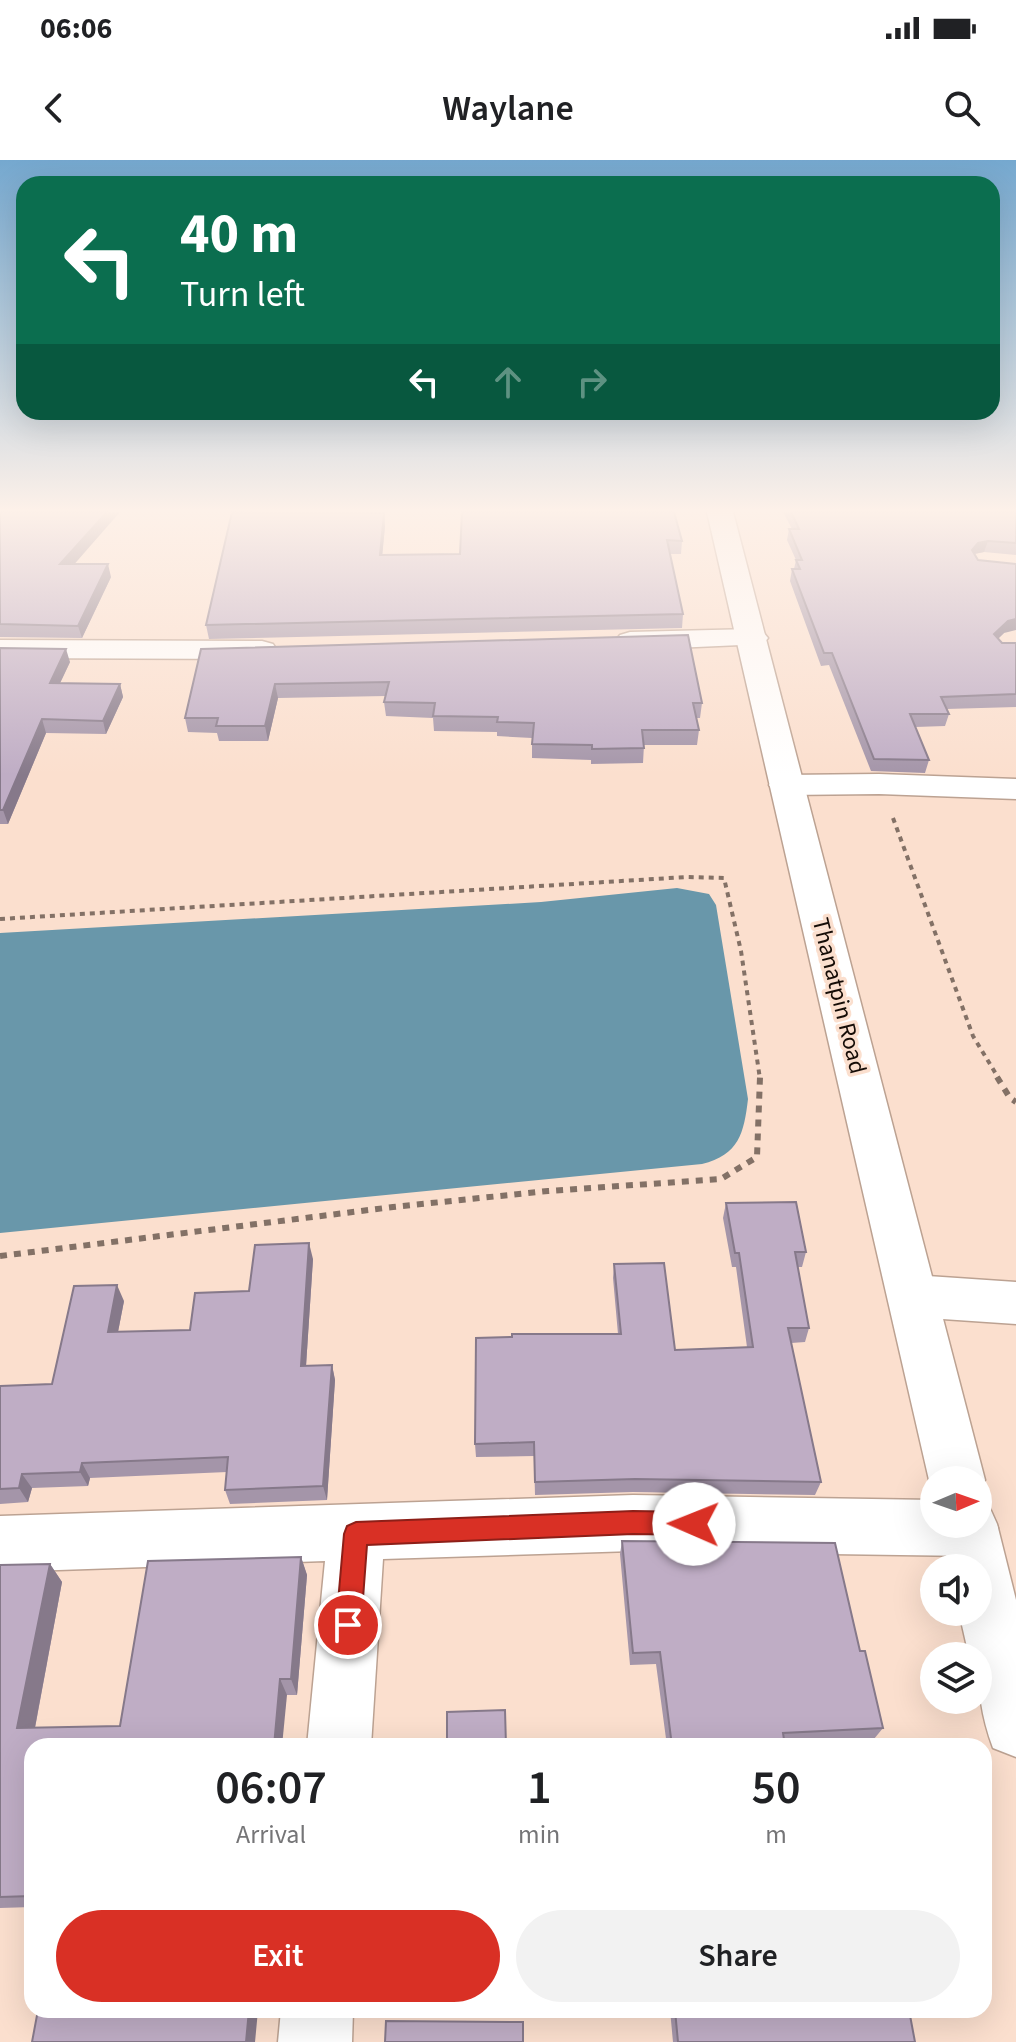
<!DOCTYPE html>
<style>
:root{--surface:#fff;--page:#f2f2f2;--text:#202124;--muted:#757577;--accent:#d93025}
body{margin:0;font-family:"Source Sans 3",sans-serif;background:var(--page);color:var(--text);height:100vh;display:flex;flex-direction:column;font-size:30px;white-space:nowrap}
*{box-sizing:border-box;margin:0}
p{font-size:26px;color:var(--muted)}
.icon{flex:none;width:44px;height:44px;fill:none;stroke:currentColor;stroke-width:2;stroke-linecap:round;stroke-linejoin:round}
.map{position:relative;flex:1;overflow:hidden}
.side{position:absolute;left:24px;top:1578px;width:968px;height:280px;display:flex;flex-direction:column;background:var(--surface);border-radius:24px;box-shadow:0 8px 32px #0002}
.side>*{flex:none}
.hud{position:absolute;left:16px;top:16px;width:984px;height:244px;border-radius:24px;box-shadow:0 8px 32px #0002;background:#0b6e4f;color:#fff;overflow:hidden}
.needle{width:52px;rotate:88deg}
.fabs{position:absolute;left:920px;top:1306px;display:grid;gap:16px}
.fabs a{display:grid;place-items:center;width:72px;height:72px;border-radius:50%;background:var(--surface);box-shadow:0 8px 32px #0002;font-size:40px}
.pin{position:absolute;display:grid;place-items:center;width:68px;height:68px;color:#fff;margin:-34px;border:4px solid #fff;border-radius:50%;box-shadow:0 2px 8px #0007}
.me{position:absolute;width:88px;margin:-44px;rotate:271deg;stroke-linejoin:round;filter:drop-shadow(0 0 6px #0008)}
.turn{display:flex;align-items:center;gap:28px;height:168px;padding:0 32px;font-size:36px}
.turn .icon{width:104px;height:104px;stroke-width:2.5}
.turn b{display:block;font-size:56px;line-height:68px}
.lanes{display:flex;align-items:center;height:76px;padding:0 32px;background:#0003;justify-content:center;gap:40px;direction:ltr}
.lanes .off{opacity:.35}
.eta{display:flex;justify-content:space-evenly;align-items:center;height:136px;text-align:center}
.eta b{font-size:48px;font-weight:600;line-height:56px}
.primary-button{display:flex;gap:16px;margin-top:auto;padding:16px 32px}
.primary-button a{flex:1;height:92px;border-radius:48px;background:var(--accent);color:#fff;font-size:32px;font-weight:600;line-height:92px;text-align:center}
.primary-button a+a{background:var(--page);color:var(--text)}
.status{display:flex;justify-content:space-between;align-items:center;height:56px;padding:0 40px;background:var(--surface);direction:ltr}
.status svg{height:22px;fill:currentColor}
header{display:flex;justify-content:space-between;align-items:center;height:104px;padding:0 32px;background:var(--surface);font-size:36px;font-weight:600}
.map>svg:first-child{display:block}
.water{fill:#6997aa}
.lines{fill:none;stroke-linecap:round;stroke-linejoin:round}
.minor-casing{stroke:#bca292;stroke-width:3}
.secondary-casing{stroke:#bca292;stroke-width:3}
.path-far1{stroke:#837166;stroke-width:4;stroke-dasharray:5 5;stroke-linecap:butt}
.path{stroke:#837166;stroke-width:6;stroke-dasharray:7 7;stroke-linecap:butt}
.minor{fill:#fff;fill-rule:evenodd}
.secondary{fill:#fff;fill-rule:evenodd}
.wall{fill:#a495a9}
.shaded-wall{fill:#86798a}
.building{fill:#bfadc5;stroke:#86798a;stroke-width:2}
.route{fill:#d93025;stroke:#8d1f18;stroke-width:2}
.labels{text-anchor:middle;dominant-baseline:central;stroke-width:7;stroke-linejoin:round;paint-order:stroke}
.street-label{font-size:24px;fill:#150c06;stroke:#fbdfce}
</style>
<div class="status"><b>06:06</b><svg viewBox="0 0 49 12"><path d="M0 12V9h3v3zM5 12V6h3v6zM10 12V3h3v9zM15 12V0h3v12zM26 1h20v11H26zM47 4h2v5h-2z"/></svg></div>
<header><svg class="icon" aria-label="back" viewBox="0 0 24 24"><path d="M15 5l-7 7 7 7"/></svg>Waylane<svg class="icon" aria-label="search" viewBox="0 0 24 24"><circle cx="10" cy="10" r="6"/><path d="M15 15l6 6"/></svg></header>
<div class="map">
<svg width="1016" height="1882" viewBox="0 0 1016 1882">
<rect width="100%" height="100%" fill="#fbdfce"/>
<path class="water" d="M677 728 709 734 716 745 748 939C744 973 739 995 702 1004L0 1073V773L541 742Z"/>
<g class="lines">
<defs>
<g id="minor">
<path d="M753 469 763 472 768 478 763 484 630 490 620 487 615 481 620 475 630 472Z"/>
<path d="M0 480 262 481 273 484 277 490 273 496 262 499 0 498Z"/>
<path d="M879 614 1016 619V639L879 634 786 635 774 632 769 625 774 618 786 615Z"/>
<path d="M913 1115 1016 1122V1164L913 1157 895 1151 888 1136 895 1121Z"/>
<path d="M633 1335 934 1340V1364H978V1344L989 1348 998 1368 989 1388 969 1396 633 1391 383 1399 371 1586H307L325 1401 0 1412V1356Z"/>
<path d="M281 1850H353L352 1882H278Z"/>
</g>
<g id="secondary">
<path d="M707 352H733L985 1320 978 1336V1320H934V1331L929 1320Z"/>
<path d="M978 1340 988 1344 997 1364 1016 1440V1597L993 1588C981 1556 978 1529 978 1496H969L959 1452H978V1408H949L939 1364H978Z"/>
</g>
</defs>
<use href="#minor" class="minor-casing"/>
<use href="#secondary" class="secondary-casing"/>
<g class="path-far1">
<path d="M893 658 973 876 999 919"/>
<path d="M0 759 687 717 724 718 741 791 760 919"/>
</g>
<g class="path">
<path d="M997 917 1010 938 1016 942"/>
<path d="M0 1096 393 1047 548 1031 721 1019 757 997 760 917"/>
</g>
<use href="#minor" class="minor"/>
<use href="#secondary" class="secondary"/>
</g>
<g class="wall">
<path d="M0 352 74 404 111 417 82 478 0 477Z"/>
<path d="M462 352 682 381 681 394H670L683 454 682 468 209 479 206 465 384 353 385 366 382 395 460 394Z"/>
<path d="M783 352H1016V395L984 392 974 394 1004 473 998 479 1002 483H1016V547L946 549 949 554 945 566 915 567 929 600 925 613 871 611 829 505 821 506 790 421 792 409H794L796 400 787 380 789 369H792Z"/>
<path d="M0 488 70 502 60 523 120 524 123 537 106 574 46 573 8 664H0Z"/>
<path d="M201 489 702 543 700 558H696L699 570 697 585H644L643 603 591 604V600L532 598V578L497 576V572L434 571 433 558 386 556 384 542 386 536 278 538 268 581H219L217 573 188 572 185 558Z"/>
<path d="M726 1043 806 1092 802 1107H798L809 1168 805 1182 791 1183 821 1322 815 1335 633 1332 535 1335 534 1296 476 1297 475 1284 618 1174 613 1118 614 1104 675 1190 747 1187 736 1107H732L723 1058Z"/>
<path d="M313 1099 306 1206 332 1205 335 1220 327 1340 230 1344 225 1330 227 1312 90 1318 88 1326 32 1328 28 1342 0 1344V1226L52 1224 124 1141 118 1172 190 1170 249 1131Z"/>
<path d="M622 1381 860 1491 883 1568 874 1579 785 1583V1586H667L656 1504 630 1505 620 1394Z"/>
<path d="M301 1397 307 1415 297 1535H287L32 1586V1747L0 1748V1405L50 1404 62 1422 35 1568 120 1566Z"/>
<path d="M670 1850H909L915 1882H673Z"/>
</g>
<g class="shaded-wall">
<path d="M107 352H120L64 416 60 404Z"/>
<path d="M384 353 385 366 381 409 380 395Z"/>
<path d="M988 381 984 392 974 394 972 390 978 383Z"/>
<path d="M108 404 111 417 82 478 78 466Z"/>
<path d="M1016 459V470L1004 473 990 486 994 474 1008 461Z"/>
<path d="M66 489 70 502 54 536 50 523Z"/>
<path d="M120 524 123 537 106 574 103 561Z"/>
<path d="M275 524 278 538 268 581 265 566Z"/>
<path d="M42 559 46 573 8 664 3 650Z"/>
<path d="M309 1083 313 1099 305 1221 301 1206Z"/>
<path d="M117 1125 124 1141 115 1187 108 1172Z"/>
<path d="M332 1205 335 1220 327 1340 323 1326Z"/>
<path d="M82 1303 90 1318 88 1326 80 1312Z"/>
<path d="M22 1314 32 1328 28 1342 19 1328Z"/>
<path d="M301 1397 307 1415 297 1535 291 1519Z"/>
<path d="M50 1404 62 1422 32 1583 17 1568Z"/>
<path d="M280 1519 287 1535 282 1586H274Z"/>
<path d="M249 1850H258L255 1882H246Z"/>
</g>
<g class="building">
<path d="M0 352H107L60 404H108L78 466 0 464Z"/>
<path d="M232 352 384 353 380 395 460 394 462 352H674L682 381 667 380 683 454 206 465Z"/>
<path d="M791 352H1016V383L988 381 978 383 972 390 978 400 1016 404V459L1008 461 994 474 1002 483H1016V534L941 537 949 554H910L929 600 874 599 832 493H824L792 409H800L796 400H802L789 369H799Z"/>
<path d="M688 475 702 543H693L699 570H642L644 588 592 589V585L532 584 534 563 497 562 498 557 433 556 435 543 384 542 389 522 275 524 265 566H216L218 558H185L201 489Z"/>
<path d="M0 488 66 489 50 523 120 524 103 561 42 559 3 650H0Z"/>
<path d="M796 1042 806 1092H795L809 1168H788L821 1322 635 1319 535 1322 534 1282 475 1284 476 1178 512 1177V1174H621L614 1104 664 1103 675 1190 753 1187 739 1093H735L726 1043Z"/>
<path d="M309 1083 301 1206 332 1205 323 1326 225 1330 228 1297 82 1303 80 1312 22 1314 19 1328 0 1329V1226L52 1224 74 1126 117 1125 108 1172 190 1170 195 1133 249 1131 255 1085Z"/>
<path d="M622 1381 835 1383 860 1491H865L883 1568 783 1573 785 1586H672L660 1492 633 1493Z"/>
<path d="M301 1397 291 1519H280L274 1586H32V1736L0 1737V1405L50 1404 17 1568 120 1566 148 1401Z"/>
<path d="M505 1550 506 1586H447V1552Z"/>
<path d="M38 1850H249L246 1882H32Z"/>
<path d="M675 1850H909L915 1882H678Z"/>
<path d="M386 1861 523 1862V1882H385Z"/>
</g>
<linearGradient id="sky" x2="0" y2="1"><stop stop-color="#75a8cf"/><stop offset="0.57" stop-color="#fdf1e9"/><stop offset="1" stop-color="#fdf1e9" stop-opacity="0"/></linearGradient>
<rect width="1016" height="615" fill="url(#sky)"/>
<path class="route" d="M633 1351 694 1352 702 1355 706 1364 702 1372 694 1375 633 1374 367 1385 361 1465 357 1474 348 1477 339 1474 336 1465 344 1374 347 1366 356 1362Z"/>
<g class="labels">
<g class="street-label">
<text transform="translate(839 836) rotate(76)">Thanatpin Road</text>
</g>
</g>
</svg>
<div class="fabs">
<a><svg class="needle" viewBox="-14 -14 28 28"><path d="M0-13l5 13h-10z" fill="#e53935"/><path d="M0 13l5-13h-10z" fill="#757577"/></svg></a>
<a><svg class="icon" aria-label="sound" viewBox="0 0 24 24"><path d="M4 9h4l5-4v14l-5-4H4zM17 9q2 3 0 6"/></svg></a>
<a><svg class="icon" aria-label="layers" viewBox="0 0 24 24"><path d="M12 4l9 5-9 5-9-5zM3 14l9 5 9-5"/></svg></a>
</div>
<div class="pin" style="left:348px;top:1465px;background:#d93025"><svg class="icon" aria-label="arrive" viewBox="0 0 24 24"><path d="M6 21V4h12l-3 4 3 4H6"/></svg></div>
<svg class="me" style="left:694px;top:1364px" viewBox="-20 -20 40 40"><circle r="19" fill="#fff"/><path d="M0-13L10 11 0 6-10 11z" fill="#d93025"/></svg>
<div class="hud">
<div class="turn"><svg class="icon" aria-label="left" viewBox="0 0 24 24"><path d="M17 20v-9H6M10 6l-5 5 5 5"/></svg><div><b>40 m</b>Turn left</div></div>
<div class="lanes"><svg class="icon" aria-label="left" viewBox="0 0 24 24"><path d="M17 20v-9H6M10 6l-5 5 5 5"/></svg><svg class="icon off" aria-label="ahead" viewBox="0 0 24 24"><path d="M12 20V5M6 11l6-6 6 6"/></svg><svg class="icon off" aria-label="right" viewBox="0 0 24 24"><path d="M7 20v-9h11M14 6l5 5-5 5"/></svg></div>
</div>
<section class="side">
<div class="eta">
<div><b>06:07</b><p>Arrival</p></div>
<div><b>1</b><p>min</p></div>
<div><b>50</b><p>m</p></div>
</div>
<div class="primary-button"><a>Exit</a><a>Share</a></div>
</section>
</div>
